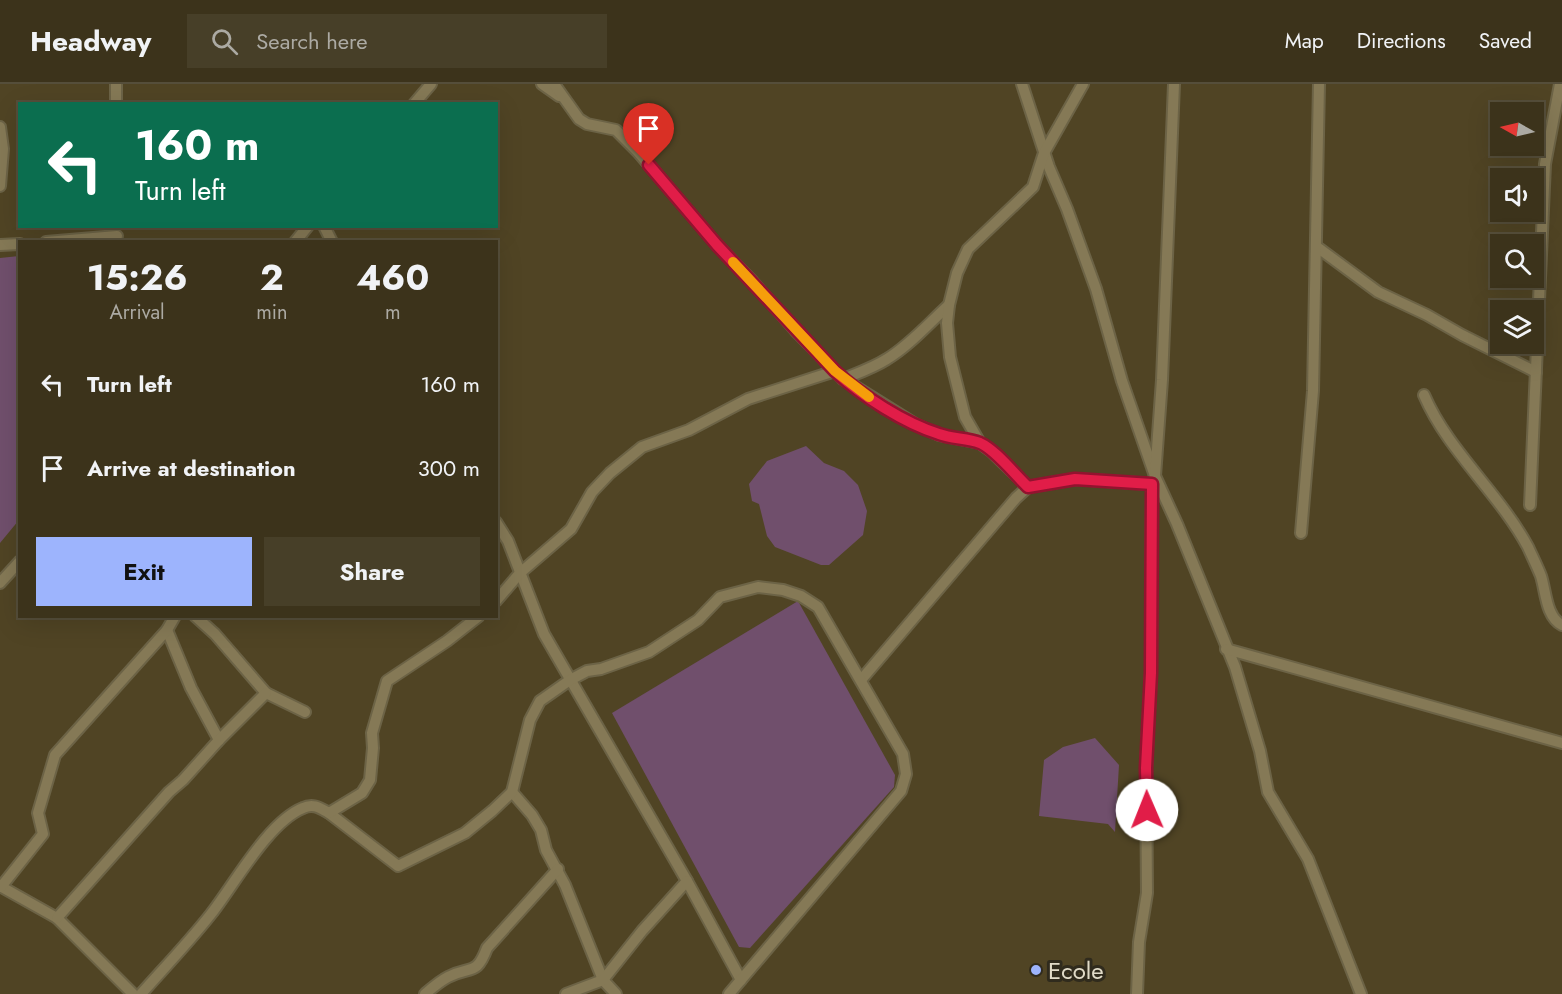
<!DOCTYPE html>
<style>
:root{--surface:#3c331b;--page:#473f28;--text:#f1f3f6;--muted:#acaaa3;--line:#554e3a;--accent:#9db4fd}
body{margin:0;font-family:Jost,sans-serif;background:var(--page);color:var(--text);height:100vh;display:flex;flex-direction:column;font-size:22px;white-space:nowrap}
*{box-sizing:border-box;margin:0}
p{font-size:20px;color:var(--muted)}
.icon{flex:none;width:33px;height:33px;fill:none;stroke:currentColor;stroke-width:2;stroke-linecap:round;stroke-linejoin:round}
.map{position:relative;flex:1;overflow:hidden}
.details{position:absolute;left:18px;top:156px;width:480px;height:378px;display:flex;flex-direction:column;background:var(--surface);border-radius:0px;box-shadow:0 6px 24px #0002,0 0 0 2px var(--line)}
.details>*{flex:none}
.top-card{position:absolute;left:18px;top:18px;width:480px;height:126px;border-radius:0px;box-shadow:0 6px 24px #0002,0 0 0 2px var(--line);background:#0b6e4f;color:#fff;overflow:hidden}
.needle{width:39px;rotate:278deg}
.buttons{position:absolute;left:1490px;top:18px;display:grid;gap:12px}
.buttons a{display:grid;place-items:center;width:54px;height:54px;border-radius:0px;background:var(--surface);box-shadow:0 6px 24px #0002,0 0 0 2px var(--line);font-size:30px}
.pin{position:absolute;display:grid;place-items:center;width:51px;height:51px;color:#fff;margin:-62px -26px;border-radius:50% 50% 50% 0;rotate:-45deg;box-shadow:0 0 6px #0007}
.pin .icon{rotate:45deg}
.me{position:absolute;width:66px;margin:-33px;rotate:359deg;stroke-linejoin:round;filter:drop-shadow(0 0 4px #0008)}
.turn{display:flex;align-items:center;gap:21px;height:126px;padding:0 18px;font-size:27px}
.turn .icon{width:78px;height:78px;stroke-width:2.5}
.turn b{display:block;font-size:42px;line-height:51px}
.eta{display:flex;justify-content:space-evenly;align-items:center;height:102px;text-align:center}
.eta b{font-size:36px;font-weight:700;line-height:42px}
.action{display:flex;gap:12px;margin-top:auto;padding:12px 18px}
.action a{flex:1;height:69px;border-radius:0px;background:var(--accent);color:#111;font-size:24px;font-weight:700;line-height:69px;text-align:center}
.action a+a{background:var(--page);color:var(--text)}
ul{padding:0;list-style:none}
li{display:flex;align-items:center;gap:18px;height:84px;padding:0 18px}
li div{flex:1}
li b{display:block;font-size:22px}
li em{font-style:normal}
header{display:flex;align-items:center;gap:36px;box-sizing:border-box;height:84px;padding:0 30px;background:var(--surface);border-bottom:2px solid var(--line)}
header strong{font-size:28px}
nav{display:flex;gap:33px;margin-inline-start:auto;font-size:21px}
.search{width:420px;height:54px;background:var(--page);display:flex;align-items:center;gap:15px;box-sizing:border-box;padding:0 21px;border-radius:0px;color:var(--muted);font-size:22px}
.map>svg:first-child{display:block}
.green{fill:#704f6c}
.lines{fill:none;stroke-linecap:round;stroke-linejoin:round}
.street-casing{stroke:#6c6346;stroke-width:14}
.street{stroke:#857956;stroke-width:10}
.route-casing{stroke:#92132f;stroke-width:15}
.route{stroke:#e11d48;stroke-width:10}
.slow{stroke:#f59e0b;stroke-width:10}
.poi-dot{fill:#9db4fd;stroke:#302b1d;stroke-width:2}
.labels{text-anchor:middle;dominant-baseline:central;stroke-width:6;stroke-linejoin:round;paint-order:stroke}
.poi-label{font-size:24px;fill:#e1dbc8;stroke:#302b1d;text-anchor:start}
</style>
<header>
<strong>Headway</strong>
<div class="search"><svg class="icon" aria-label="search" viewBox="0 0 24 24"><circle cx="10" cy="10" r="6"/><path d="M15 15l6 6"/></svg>Search here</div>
<nav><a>Map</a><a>Directions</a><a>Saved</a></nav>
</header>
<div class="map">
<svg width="1562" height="910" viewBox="0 0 1562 910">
<rect width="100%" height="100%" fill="#504424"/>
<g class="green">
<path d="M19 172V436L0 459V174Z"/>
<path d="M806 362 824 379 844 387 858 401 867 427 863 451 829 481H821L775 463 767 452 759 420 752 417 749 400 767 377Z"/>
<path d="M798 517 895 691 894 703 750 864 739 863 612 629Z"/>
<path d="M1095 654 1119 681 1115 748 1108 740 1039 732 1044 676 1063 663Z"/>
</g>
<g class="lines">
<defs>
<g id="street">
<path d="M116 0V20"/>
<path d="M542 0 559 12"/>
<path d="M554 0 579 35 587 40 616 46 638 68 717 161 753 198 795 246 843 295 915 340 939 351 980 359 991 367 1028 403"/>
<path d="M1022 0 1049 83 1067 125 1096 205 1122 297 1155 392 1177 440 1235 583 1260 667 1268 708 1308 775 1361 910"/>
<path d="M414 20 431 0"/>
<path d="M0 43 3 65 0 102"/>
<path d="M324 142 332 158"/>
<path d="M46 158 117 152"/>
<path d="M295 158 308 142"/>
<path d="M0 161 20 160"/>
<path d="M1317 163 1378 208 1427 231 1462 251 1536 288"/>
<path d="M843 295C858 289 873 284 887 275 910 261 929 239 949 221"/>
<path d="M1424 311C1448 367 1499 409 1528 463 1532 472 1537 482 1541 492 1546 508 1546 533 1562 541"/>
<path d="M980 359 965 333 950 273 947 239 949 221 957 189 968 165 1033 103 1044 69 1083 0"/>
<path d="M1530 421 1545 80 1560 0"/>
<path d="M496 438 508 457 544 550 687 797 741 896"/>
<path d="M1301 449 1313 307 1319 0"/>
<path d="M0 499 20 477"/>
<path d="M496 517 520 489 571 445 592 408 610 389 642 363 689 346 748 315 835 287"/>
<path d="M195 532 215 550 266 609 305 628"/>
<path d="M167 546 191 604 219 656"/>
<path d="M1226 565 1562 659"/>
<path d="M861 596 1016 414 1028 403 1075 395 1152 400 1155 392 1162 296 1174 0"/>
<path d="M512 708 532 731 541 746 546 766 565 801 603 896 616 910"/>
<path d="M329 729 398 782 465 749 492 727 512 708 530 636 540 617 570 596 587 587 601 585 649 568 698 536 720 513 758 503 783 506 801 512 818 523 903 670 906 690 901 707 729 910"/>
<path d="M0 802 57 834 133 910"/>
<path d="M1 803 43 750 38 729 55 671 167 546 175 532"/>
<path d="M57 834 169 708 183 696 219 656 266 609"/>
<path d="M141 910C164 884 189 858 211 830 234 801 268 738 303 724 313 719 320 724 329 729L362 709 370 696 373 664 372 649 387 597 447 557 479 532"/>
<path d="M425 910C432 904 440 897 448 893 471 881 476 893 487 864L558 785"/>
<path d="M566 910 603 896 642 847 687 797"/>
<path d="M1137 910 1139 858 1147 809 1146 684 1151 589 1152 400"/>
</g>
</defs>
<use href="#street" class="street-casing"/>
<use href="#street" class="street"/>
</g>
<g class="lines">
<defs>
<path id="route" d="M649 81 717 161 835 287C862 312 904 339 939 350 952 355 967 354 980 359 996 366 1015 391 1028 403L1075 395 1152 400 1151 589 1146 684 1147 726"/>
</defs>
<use href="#route" class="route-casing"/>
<use href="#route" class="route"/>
<path class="slow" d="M733 178 835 287 869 313"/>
</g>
<circle class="poi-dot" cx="1036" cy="886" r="6"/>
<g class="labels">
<g class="poi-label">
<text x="1048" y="886">Ecole</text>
</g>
</g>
</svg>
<div class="buttons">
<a><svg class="needle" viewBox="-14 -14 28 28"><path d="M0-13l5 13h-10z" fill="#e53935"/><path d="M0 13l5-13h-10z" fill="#acaaa3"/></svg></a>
<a><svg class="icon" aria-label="sound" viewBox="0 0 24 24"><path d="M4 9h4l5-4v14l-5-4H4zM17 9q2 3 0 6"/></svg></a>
<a><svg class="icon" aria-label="search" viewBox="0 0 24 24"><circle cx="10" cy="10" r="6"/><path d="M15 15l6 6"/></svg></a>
<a><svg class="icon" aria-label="layers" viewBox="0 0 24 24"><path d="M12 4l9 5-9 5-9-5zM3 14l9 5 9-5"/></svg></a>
</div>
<div class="pin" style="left:649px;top:81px;background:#d93025"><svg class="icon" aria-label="arrive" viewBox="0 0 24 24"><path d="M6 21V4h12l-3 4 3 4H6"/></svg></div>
<svg class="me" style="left:1147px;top:726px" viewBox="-20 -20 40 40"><circle r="19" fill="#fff"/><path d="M0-13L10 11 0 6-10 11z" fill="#e11d48"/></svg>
<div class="top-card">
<div class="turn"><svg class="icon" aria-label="left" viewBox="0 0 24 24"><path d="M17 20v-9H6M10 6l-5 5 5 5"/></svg><div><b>160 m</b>Turn left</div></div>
</div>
<section class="details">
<div class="eta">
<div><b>15:26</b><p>Arrival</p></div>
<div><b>2</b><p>min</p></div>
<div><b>460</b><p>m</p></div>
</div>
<ul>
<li><svg class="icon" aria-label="left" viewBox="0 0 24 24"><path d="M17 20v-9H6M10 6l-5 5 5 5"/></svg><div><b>Turn left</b></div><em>160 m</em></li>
<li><svg class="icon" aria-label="arrive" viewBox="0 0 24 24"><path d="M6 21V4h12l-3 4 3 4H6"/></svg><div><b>Arrive at destination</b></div><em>300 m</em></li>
</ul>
<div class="action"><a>Exit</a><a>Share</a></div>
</section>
</div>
